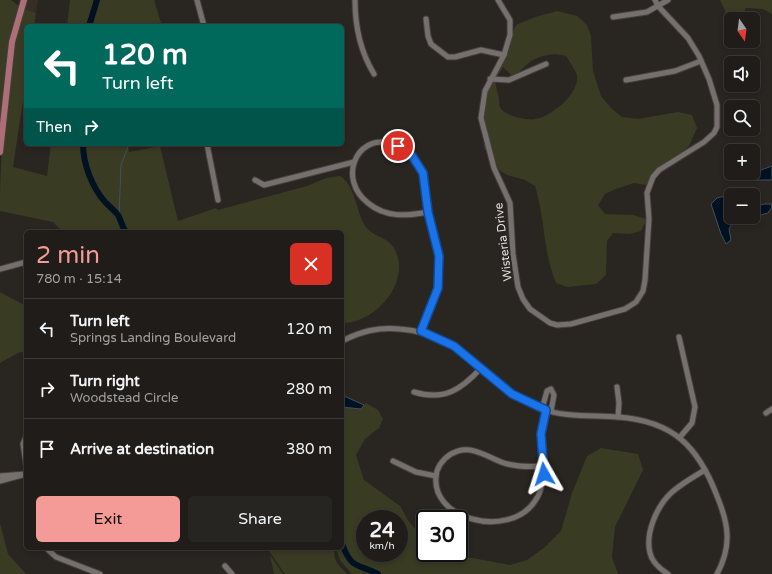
<!DOCTYPE html>
<meta charset="utf-8">
<style>
:root{--surface:#1f1c19;--page:#272522;--text:#f1f3f6;--muted:#a1a1a2;--line:#3c3a38;--accent:#f59b97}
body{margin:0;font-family:"Varela Round",sans-serif;background:var(--page);color:var(--text);height:100vh;display:flex;flex-direction:column;font-size:15px;white-space:nowrap}
*{box-sizing:border-box;margin:0}
p{font-size:13px;color:var(--muted)}
.icon{flex:none;width:22px;height:22px;fill:none;stroke:currentColor;stroke-width:2;stroke-linecap:round;stroke-linejoin:round}
.map{position:relative;flex:1;overflow:hidden}
.drawer{position:absolute;left:24px;top:230px;width:320px;height:320px;display:flex;flex-direction:column;background:var(--surface);border-radius:6px;box-shadow:0 2px 6px #0003,0 0 0 1px var(--line)}
.drawer>*{flex:none}
.hud{position:absolute;left:24px;top:24px;width:320px;height:122px;border-radius:6px;box-shadow:0 2px 6px #0003,0 0 0 1px var(--line);background:#00695c;color:#fff;overflow:hidden}
.needle{width:26px;rotate:166deg}
.controls{position:absolute;left:724px;top:12px;display:grid;gap:8px}
.controls a{display:grid;place-items:center;width:36px;height:36px;border-radius:6px;background:var(--surface);box-shadow:0 2px 6px #0003,0 0 0 1px var(--line);font-size:20px}
.speed{position:absolute;left:356px;top:510px;display:flex;gap:8px;font-size:20px;font-weight:700;text-align:center}
.speed>*{display:grid;place-content:center;width:52px;height:52px;border-radius:50%;background:var(--surface);box-shadow:0 2px 6px #0003,0 0 0 1px var(--line);line-height:1}
.speed small{font-size:10px;font-weight:400}
.speed .limit{border:2px solid #111;border-radius:6px;background:#fff;color:#111}
.pin{position:absolute;display:grid;place-items:center;width:34px;height:34px;color:#fff;margin:-17px;border:2px solid #fff;border-radius:50%;box-shadow:0 1px 4px #0007}
.me{position:absolute;width:44px;margin:-22px;rotate:354deg;stroke-linejoin:round;filter:drop-shadow(0 0 3px #0008)}
.turn{display:flex;align-items:center;gap:14px;height:84px;padding:0 12px;font-size:18px}
.turn .icon{width:52px;height:52px;stroke-width:2.5}
.turn b{display:block;font-size:28px;line-height:34px}
.then{display:flex;align-items:center;height:38px;padding:0 12px;background:#0003;gap:8px;font-size:15px}
.round{display:grid;place-items:center;flex:none;width:42px;height:42px;border-radius:6px;background:var(--page)}
.overview{display:flex;align-items:center;justify-content:space-between;height:68px;padding:0 12px}
h1{font-size:24px;font-weight:600;line-height:30px;color:var(--accent)}
.primary-button{display:flex;gap:8px;margin-top:auto;padding:8px 12px}
.primary-button a{flex:1;height:46px;border-radius:6px;background:var(--accent);color:#111;font-size:16px;font-weight:600;line-height:46px;text-align:center}
.primary-button a+a{background:var(--page);color:var(--text)}
ul{padding:0;list-style:none}
li{display:flex;align-items:center;gap:12px;height:60px;padding:0 12px;border-top:1px solid var(--line)}
li div{flex:1}
li b{display:block;font-size:15px}
li em{font-style:normal}
.map>svg:first-child{display:block}
.built{fill:#362d26}
.green{fill:#3a3b23;fill-rule:evenodd}
.water{fill:#001222;stroke:#444f5a}
.lines{fill:none;stroke-linecap:round;stroke-linejoin:round}
.stream{stroke:#444f5a;stroke-width:1}
.river{stroke:#001222;stroke-width:6}
.minor-casing{stroke:#43403d;stroke-width:7}
.major-casing{stroke:#43403d;stroke-width:8}
.minor{stroke:#75706d;stroke-width:5}
.major{stroke:#ac6f77;stroke-width:6}
.route-casing{stroke:#114b97;stroke-width:10}
.route{stroke:#1a73e8;stroke-width:7}
.labels{text-anchor:middle;dominant-baseline:central;stroke-width:4;stroke-linejoin:round;paint-order:stroke}
.street-label{font-size:12px;fill:#e1dedc;stroke:#292521}
</style>
<div class="map">
<svg width="772" height="574" viewBox="0 0 772 574">
<rect width="100%" height="100%" fill="#292521"/>
<path class="built" d="M26 0H38L36 13 23 8Z"/>
<g class="green">
<path d="M0 0H11L19 6 11 41 0 135Z"/>
<path d="M70 0H154L162 26H67Z"/>
<path d="M720 0H772V14L763 9 746 8 740 19H731V24Z"/>
<path d="M23 8 36 13 34 26H26V81L13 167 47 176 51 144H128L129 152 160 146 178 221 216 208 218 210 307 186 326 178 340 176C355 185 356 210 364 224 371 237 387 236 394 248 413 281 375 324 342 323V232H63L53 222 0 211C0 145 7 72 23 8Z"/>
<path d="M557 11 577 16 587 25 591 36 593 71 601 96 611 108 622 117 638 119 678 112 692 115 697 128 689 146 655 174 647 185 634 183 616 189 605 194 598 205 605 214 633 215 647 219 641 231 630 234 613 233 607 241 606 275 596 284 567 287 556 283C543 252 545 218 535 186L525 180 507 175 496 168 484 148 481 96 516 25 535 17ZM555 54 566 56C569 61 575 69 577 75 580 93 552 116 536 119 527 121 504 116 500 107 499 105 499 101 499 98 495 81 493 83 503 67L511 75C520 74 523 67 530 62 537 57 546 55 555 54Z"/>
<path d="M0 292 26 306V351L18 353 0 363Z"/>
<path d="M366 403 378 410 383 419 379 428 365 439 356 455 364 480 400 506 409 522 425 539V553H451L456 555 510 565 527 560 545 547 561 531 572 493 587 456 601 448 638 454 643 470 615 527 612 557 618 574H352L340 560 336 548H342V407L361 409ZM365 519H399V553H365Z"/>
<path d="M0 523 8 554 26 574H0Z"/>
<path d="M267 548H335C332 560 339 566 347 574H285Z"/>
<path d="M270 555 283 574H274Z"/>
</g>
<g class="water">
<path d="M772 166V180H744L739 175 753 173Z"/>
<path d="M725 196C733 200 731 209 731 217H753L733 222 729 229 731 240 726 244 721 234 711 204 717 198Z"/>
<path d="M764 204H771L772 207 768 213 753 217V207Z"/>
<path d="M342 394 344 396 364 405 361 409 342 407Z"/>
</g>
<g class="lines">
<path class="stream" d="M119 216 121 165 129 144"/>
<g class="river">
<path d="M89 26 97 0"/>
<path d="M83 144C83 164 92 187 105 202 109 206 114 210 118 215 121 220 122 227 126 232"/>
<path d="M342 544C352 570 357 563 378 574"/>
</g>
<defs>
<g id="minor">
<path d="M197 0 204 26"/>
<path d="M355 0C355 28 360 51 374 74"/>
<path d="M498 0 510 20V35L504 55 485 91 481 118 494 168 510 203 513 254 518 287 523 299 530 309 550 323 557 325 571 324 625 309 636 302 643 291 645 280 649 219 647 193 653 177 659 170 704 142 714 133 717 127V105L709 79 699 56 688 38 658 6 655 0"/>
<path d="M613 17 647 12 668 0"/>
<path d="M426 19 428 36 431 44 448 57H455L481 50 504 55"/>
<path d="M490 79 509 80 546 64"/>
<path d="M626 80 675 71 701 61"/>
<path d="M207 144 218 200"/>
<path d="M255 180 264 185 354 162"/>
<path d="M0 269 26 262"/>
<path d="M421 331C428 314 436 297 439 279 442 255 433 235 428 211 425 196 427 180 420 167 414 156 403 145 390 143 355 135 338 180 368 203 386 218 407 216 428 212"/>
<path d="M679 337 695 407 692 423 680 437"/>
<path d="M342 341C362 331 378 327 400 329 463 333 485 386 540 408 565 418 592 415 618 417 673 421 698 446 717 496 729 525 732 546 717 574"/>
<path d="M617 387 619 403 618 417"/>
<path d="M414 392C444 401 461 390 481 368"/>
<path d="M542 409 547 391 551 389 554 395 551 411"/>
<path d="M766 413 772 409"/>
<path d="M26 437 23 444 26 464"/>
<path d="M393 461 416 472 436 476"/>
<path d="M543 466C530 467 517 467 504 463 489 458 474 446 458 451 448 454 440 462 437 471 425 520 510 540 535 501 553 475 534 441 547 409"/>
<path d="M0 476 25 474"/>
<path d="M0 481 26 474"/>
<path d="M46 548 56 557 100 574"/>
<path d="M225 566 232 574"/>
<path d="M668 574C660 569 652 562 650 553 645 533 657 506 671 493 681 484 693 477 705 470"/>
</g>
<path id="major" d="M0 152 12 42 24 0"/>
</defs>
<use href="#minor" class="minor-casing"/>
<use href="#major" class="major-casing"/>
<use href="#minor" class="minor"/>
<use href="#major" class="major"/>
</g>
<g class="lines">
<defs>
<path id="route" d="M398 146 411 154 423 173 428 212 439 256 438 288 421 331 454 346 512 394 546 410 541 434 544 474"/>
</defs>
<use href="#route" class="route-casing"/>
<use href="#route" class="route"/>
</g>
<g class="labels">
<g class="street-label">
<text transform="translate(503 242) rotate(-97)">Wisteria Drive</text>
</g>
</g>
</svg>
<div class="controls">
<a><svg class="needle" viewBox="-14 -14 28 28"><path d="M0-13l5 13h-10z" fill="#e53935"/><path d="M0 13l5-13h-10z" fill="#a1a1a2"/></svg></a>
<a><svg class="icon" aria-label="sound" viewBox="0 0 24 24"><path d="M4 9h4l5-4v14l-5-4H4zM17 9q2 3 0 6"/></svg></a>
<a><svg class="icon" aria-label="search" viewBox="0 0 24 24"><circle cx="10" cy="10" r="6"/><path d="M15 15l6 6"/></svg></a>
<a>+</a>
<a>−</a>
</div>
<div class="speed"><div>24<small>km/h</small></div><div class="limit">30</div></div>
<div class="pin" style="left:398px;top:146px;background:#d93025"><svg class="icon" aria-label="arrive" viewBox="0 0 24 24"><path d="M6 21V4h12l-3 4 3 4H6"/></svg></div>
<svg class="me" style="left:544px;top:474px" viewBox="-20 -20 40 40"><path d="M0-17L14 15 0 8-14 15z" fill="#1a73e8" stroke="#fff" stroke-width="4"/></svg>
<div class="hud">
<div class="turn"><svg class="icon" aria-label="left" viewBox="0 0 24 24"><path d="M17 20v-9H6M10 6l-5 5 5 5"/></svg><div><b>120 m</b>Turn left</div></div>
<div class="then">Then<svg class="icon" aria-label="right" viewBox="0 0 24 24"><path d="M7 20v-9h11M14 6l5 5-5 5"/></svg></div>
</div>
<section class="drawer">
<div class="overview"><div><h1>2 min</h1><p>780 m · 15:14</p></div><a class="round" style="background:#d93025;color:#fff"><svg class="icon" aria-label="close" viewBox="0 0 24 24"><path d="M6 6l12 12M18 6L6 18"/></svg></a></div>
<ul>
<li><svg class="icon" aria-label="left" viewBox="0 0 24 24"><path d="M17 20v-9H6M10 6l-5 5 5 5"/></svg><div><b>Turn left</b><p>Springs Landing Boulevard</p></div><em>120 m</em></li>
<li><svg class="icon" aria-label="right" viewBox="0 0 24 24"><path d="M7 20v-9h11M14 6l5 5-5 5"/></svg><div><b>Turn right</b><p>Woodstead Circle</p></div><em>280 m</em></li>
<li><svg class="icon" aria-label="arrive" viewBox="0 0 24 24"><path d="M6 21V4h12l-3 4 3 4H6"/></svg><div><b>Arrive at destination</b></div><em>380 m</em></li>
</ul>
<div class="primary-button"><a>Exit</a><a>Share</a></div>
</section>
</div>
